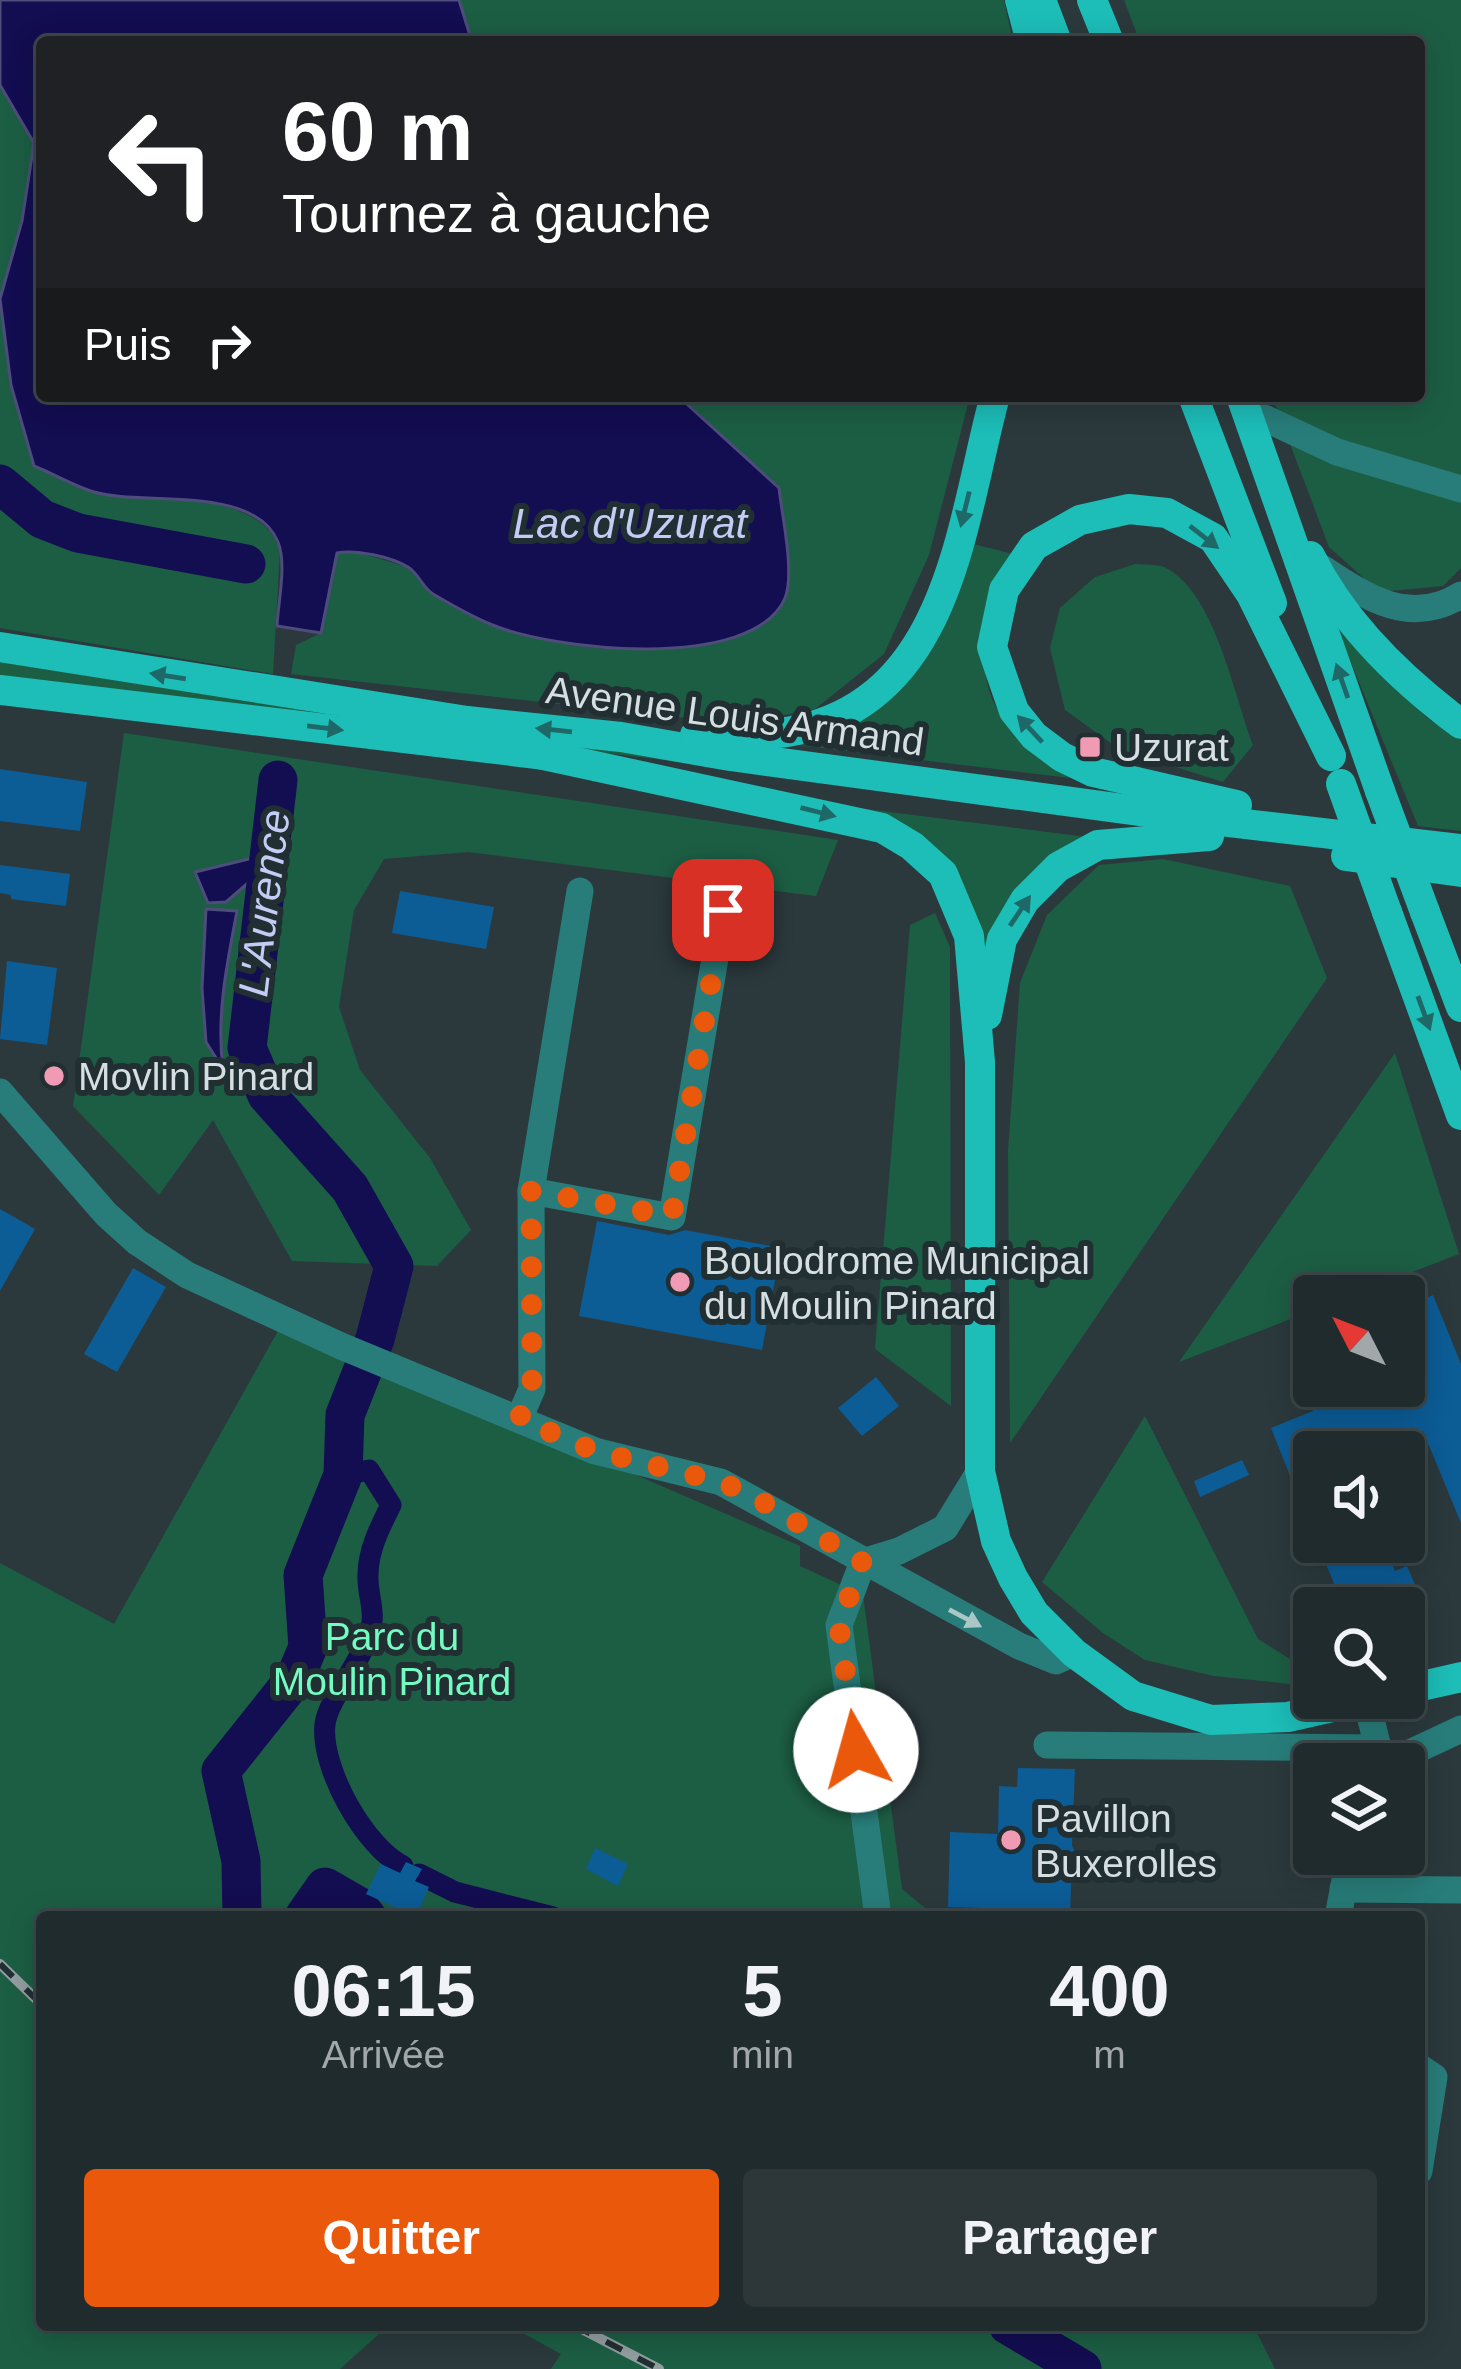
<!DOCTYPE html>
<html lang="fr">
<meta charset="utf-8">
<style>
:root{--surface:#202b2e;--page:#2d373a;--text:#f1f3f6;--muted:#a2a7aa;--line:#3d474a;--accent:#ea580c}
body{margin:0;font-family:Arial,sans-serif;background:var(--page);color:var(--text);height:100vh;display:flex;flex-direction:column;font-size:45px;white-space:nowrap}
*{box-sizing:border-box;margin:0}
p{font-size:39px;color:var(--muted)}
.icon{flex:none;width:66px;height:66px;fill:none;stroke:currentColor;stroke-width:2;stroke-linecap:round;stroke-linejoin:round}
.map{position:relative;flex:1;overflow:hidden}
.panel{position:absolute;left:36px;top:1911px;width:1389px;height:420px;display:flex;flex-direction:column;background:var(--surface);border-radius:12px;box-shadow:0 6px 30px #0003,0 0 0 3px var(--line)}
.panel>*{flex:none}
.top-card{position:absolute;left:36px;top:36px;width:1389px;height:366px;border-radius:12px;box-shadow:0 6px 30px #0003,0 0 0 3px var(--line);background:#202124;color:#fff;overflow:hidden}
.needle{width:78px;rotate:312deg}
.buttons{position:absolute;left:1293px;top:1275px;display:grid;gap:24px}
.buttons a{display:grid;place-items:center;width:132px;height:132px;border-radius:12px;background:var(--surface);box-shadow:0 6px 30px #0003,0 0 0 3px var(--line);font-size:60px}
.pin{position:absolute;display:grid;place-items:center;width:102px;height:102px;color:#fff;margin:-51px;border-radius:24px;box-shadow:0 6px 18px #0006}
.me{position:absolute;width:132px;margin:-66px;rotate:353deg;stroke-linejoin:round;filter:drop-shadow(0 0 9px #0008)}
.turn{display:flex;align-items:center;gap:42px;height:252px;padding:0 48px;font-size:54px}
.turn .icon{width:156px;height:156px;stroke-width:2.5}
.turn b{display:block;font-size:84px;line-height:102px}
.then{display:flex;align-items:center;height:114px;padding:0 48px;background:#0003;gap:24px;font-size:45px}
.eta{display:flex;justify-content:space-evenly;align-items:center;height:204px;text-align:center}
.eta b{font-size:72px;font-weight:700;line-height:84px}
.primary-button{display:flex;gap:24px;margin-top:auto;padding:24px 48px}
.primary-button a{flex:1;height:138px;border-radius:12px;background:var(--accent);color:#fff;font-size:48px;font-weight:700;line-height:138px;text-align:center}
.primary-button a+a{background:var(--page);color:var(--text)}
.map>svg:first-child{display:block}
.green{fill:#1c5e44}
.water{fill:#130d51;stroke:#4d4c7c;stroke-width:3}
.lines{fill:none;stroke-linecap:round;stroke-linejoin:round}
.canal{stroke:#130d51;stroke-width:21}
.river{stroke:#130d51;stroke-width:39}
.building{fill:#0c5c96}
.minor{stroke:#287d7a;stroke-width:27}
.major{stroke:#1dbdb8;stroke-width:30}
.rail-casing{stroke:#939ea1;stroke-width:10}
.rail{stroke:#212f33;stroke-width:6;stroke-dasharray:18;stroke-linecap:butt}
.major-bridge{stroke:#1dbdb8;stroke-width:30}
.oneway{fill:#1f6868}
.oneway2{fill:#aac6c6}
.route{stroke:#ea580c;stroke-width:21;stroke-dasharray:0 37.8}
.poi-dot{fill:#f19ab4;stroke:#212f33;stroke-width:4.5}
.labels{text-anchor:middle;dominant-baseline:central;stroke-width:12;stroke-linejoin:round;paint-order:stroke}
.street-label{font-size:39px;fill:#d5dee0;stroke:#212f33}
.poi-label{font-size:39px;fill:#d5dee0;stroke:#212f33;text-anchor:start}
.park-label{font-size:39px;fill:#73fcc1;stroke:#212f33}
.water-label{font-size:42px;font-style:italic;fill:#c4ccf6;stroke:#212f33}
</style>
<div class="map">
<svg width="1461" height="2369" viewBox="0 0 1461 2369">
<rect width="100%" height="100%" fill="#2b393d"/>
<g class="green">
<path d="M459 0H1004L1013 42H472Z"/>
<path d="M1124 0H1461V568L1443 586 1379 592 1329 547 1272 396H1419V42H1140Z"/>
<path d="M0 85 34 143 22 221 0 299Z"/>
<path d="M0 307 11 385 97 493C147 497 264 491 280 551L273 674 0 628Z"/>
<path d="M678 396H970L929 555 884 654 815 709 739 724 291 674 296 645 321 633 337 552 351 550 410 568 430 593 490 624 603 649 701 646 779 489Z"/>
<path d="M965 542 1013 554C996 608 964 671 1006 722 1024 743 1050 758 1070 778L789 744 873 705Z"/>
<path d="M1135 564C1144 565 1157 564 1164 567 1215 591 1234 696 1253 745L1223 782 1119 749 1065 710 1050 648 1060 608 1095 577Z"/>
<path d="M1336 626 1426 717 1461 740V831L1418 826Z"/>
<path d="M0 657 723 767 0 681Z"/>
<path d="M124 733 838 840 816 896 468 852 384 859 354 910 339 1007 360 1070 430 1158 471 1230 437 1266 292 1261 213 1120 159 1195 73 1106Z"/>
<path d="M834 805 1094 838 983 960 968 896Z"/>
<path d="M1163 859 1290 886 1327 978 1010 1443 1008 1151 1020 983 1047 915 1099 865Z"/>
<path d="M935 913 950 947 951 1406 875 1349 910 925Z"/>
<path d="M1395 1053 1459 1254 1350 1296H1314V1310L1179 1362Z"/>
<path d="M283 1322 800 1546V1566L863 1595 902 1889 936 1917H42V2325H389L340 2369H0V1563L114 1624Z"/>
<path d="M1145 1416 1258 1639 1314 1674 1290 1684 1214 1676 1145 1660 1103 1633 1042 1582Z"/>
<path d="M508 2325H1253L1275 2369H551L561 2354Z"/>
</g>
<g class="water">
<path d="M0 0H459L472 42H42V396H678L779 488C782 516 795 573 785 598 753 673 550 650 490 624 471 616 450 604 433 594 423 588 418 573 408 567 391 557 356 549 337 553L321 633 277 626C278 603 287 564 278 542 254 484 142 506 94 492 74 486 54 474 34 466L11 385 0 299 22 221 34 143 0 85Z"/>
<path d="M253 858 248 883 226 902 208 903 195 872Z"/>
<path d="M206 909 237 911C227 963 216 1016 223 1069L206 1042 202 988Z"/>
</g>
<g class="lines">
<g class="canal">
<path d="M343 1475 369 1470 391 1505C380 1527 368 1550 368 1575 367 1591 374 1607 372 1622 367 1658 329 1695 325 1724 320 1768 365 1847 403 1866"/>
<path d="M419 1874 455 1892 553 1917"/>
</g>
<g class="river">
<path d="M0 484 42 519 78 533 246 564"/>
<path d="M242 1917 241 1861 221 1771 295 1678 308 1647 303 1575 343 1475 345 1415 375 1339 394 1266 350 1188 267 1095 247 1048 278 780"/>
<path d="M304 1917 325 1887 358 1906 367 1917"/>
<path d="M1008 2325 1082 2369"/>
</g>
</g>
<g class="building">
<path d="M0 769 87 782 80 831 0 821Z"/>
<path d="M0 865 70 874 66 906 11 899V895L0 893Z"/>
<path d="M400 891 494 907 486 949 392 933Z"/>
<path d="M7 961 57 968 47 1045 0 1039Z"/>
<path d="M0 1209 35 1229 0 1291Z"/>
<path d="M597 1221 669 1235 685 1230 781 1248 762 1350 579 1316Z"/>
<path d="M133 1268 166 1287 117 1372 84 1354Z"/>
<path d="M1433 1295 1461 1364V1523L1423 1431 1372 1452H1314L1313 1533 1271 1428 1313 1411 1311 1405 1318 1402 1311 1386H1404V1307Z"/>
<path d="M876 1377 899 1406 862 1436 838 1408Z"/>
<path d="M1242 1460 1249 1475 1200 1497 1194 1481Z"/>
<path d="M1317 1542H1383L1395 1571 1407 1566 1415 1585 1360 1608H1344Z"/>
<path d="M1018 1768 1075 1769 1072 1846 1078 1857 1072 1860 1070 1917H1012L1013 1909 948 1907 950 1832 998 1834 999 1786 1017 1787Z"/>
<path d="M595 1848 628 1864 618 1886 586 1869Z"/>
<path d="M406 1862 422 1869 415 1881 429 1887 416 1917 366 1894 381 1864 400 1873Z"/>
</g>
<g class="lines">
<g class="minor">
<path d="M1245 409 1337 452 1461 489"/>
<path d="M1314 563C1360 593 1407 629 1461 595"/>
<path d="M0 1092 106 1214 137 1242 187 1275 341 1346 595 1451 721 1482 1019 1646 1056 1661 1074 1653"/>
<path d="M531 1191 672 1217 723 910"/>
<path d="M519 1419 532 1389 531 1191 580 891"/>
<path d="M863 1562 839 1625 878 1917"/>
<path d="M863 1562 899 1551 945 1528 980 1471"/>
<path d="M1366 1699 1382 1764"/>
<path d="M1047 1745 1379 1748"/>
<path d="M1401 1764 1412 1752 1461 1729"/>
<path d="M1343 1889 1461 1890"/>
<path d="M1338 1917 1350 1854"/>
<path d="M1419 2067 1434 2077 1419 2171"/>
</g>
<g class="major">
<path d="M1020 0 1031 42"/>
<path d="M1041 0 1057 42"/>
<path d="M1092 0 1109 42"/>
<path d="M1193 396 1272 603"/>
<path d="M1241 396 1380 791"/>
<path d="M1310 556C1343 623 1402 680 1461 724"/>
<path d="M0 647 467 721 621 737 730 756 1176 816 1461 849"/>
<path d="M0 690 554 756"/>
<path d="M695 735C729 735 764 737 797 730 951 697 961 521 995 396"/>
<path d="M539 754 882 828 912 846 943 874 969 936 980 1062V1471L996 1541 1013 1578 1034 1613 1074 1653 1133 1696 1211 1720 1288 1717 1372 1698"/>
<path d="M1237 805 1093 772 1062 757 1034 736 1014 711 992 647 1004 590 1034 546 1080 520 1129 509 1167 513 1213 538 1251 594 1331 756"/>
<path d="M1346 856 1461 872"/>
<path d="M1387 912 1461 1115"/>
<path d="M1425 912 1461 1007"/>
<path d="M987 1015 1002 939 1025 900 1058 867 1098 845 1209 836"/>
<path d="M1404 1690 1461 1677"/>
</g>
<defs>
<g id="rail">
<path d="M0 1964 42 2005"/>
<path d="M574 2325 659 2369"/>
</g>
</defs>
<use href="#rail" class="rail-casing"/>
<use href="#rail" class="rail"/>
<g class="major-bridge">
<path d="M1341 784 1387 912"/>
<path d="M1380 791 1425 912"/>
</g>
</g>
<defs><path id="oneway-solid" d="M-6-.8H1V-3.2L6.5 0L1 3.2V.8H-6Z" transform="scale(3)"/></defs>
<g class="oneway">
<use href="#oneway-solid" transform="translate(965 509) rotate(104)"/>
<use href="#oneway-solid" transform="translate(1204 537) rotate(38)"/>
<use href="#oneway-solid" transform="translate(168 676) rotate(-171)"/>
<use href="#oneway-solid" transform="translate(1342 681) rotate(-109)"/>
<use href="#oneway-solid" transform="translate(325 728) rotate(7)"/>
<use href="#oneway-solid" transform="translate(1030 729) rotate(-133)"/>
<use href="#oneway-solid" transform="translate(554 730) rotate(-174)"/>
<use href="#oneway-solid" transform="translate(818 812) rotate(14)"/>
<use href="#oneway-solid" transform="translate(1020 911) rotate(-56)"/>
<use href="#oneway-solid" transform="translate(1424 1013) rotate(70)"/>
</g>
<use class="oneway2" href="#oneway-solid" transform="translate(965 1618) rotate(28)"/>
<g class="lines">
<path class="route" d="M723 910 672 1216 531 1191 532 1389 519 1419 595 1451 721 1482 753 1496 862 1562 839 1625 856 1750"/>
</g>
<g class="poi-dot">
<rect x="1078" y="735" width="24" height="24" rx="6"/>
<circle cx="54" cy="1076" r="12"/>
<circle cx="680" cy="1282" r="12"/>
<circle cx="1011" cy="1840" r="12"/>
</g>
<g class="labels">
<g class="street-label">
<text transform="translate(735 716) rotate(8)">Avenue Louis Armand</text>
</g>
<g class="poi-label">
<text x="1114" y="747">Uzurat</text>
<text x="78" y="1076">Movlin Pinard</text>
<text x="704" y="1260">Boulodrome Municipal<tspan x="704" dy="45">du Moulin Pinard</tspan></text>
<text x="1035" y="1818">Pavillon<tspan x="1035" dy="45">Buxerolles</tspan></text>
</g>
<g class="park-label">
<text x="392" y="1636">Parc du<tspan x="392" dy="45">Moulin Pinard</tspan></text>
</g>
<g class="water-label">
<text x="630" y="523">Lac d'Uzurat</text>
<text transform="translate(264 903) rotate(-83)">L'Aurence</text>
</g>
</g>
</svg>
<div class="buttons">
<a><svg class="needle" viewBox="-14 -14 28 28"><path d="M0-13l5 13h-10z" fill="#e53935"/><path d="M0 13l5-13h-10z" fill="#a2a7aa"/></svg></a>
<a><svg class="icon" aria-label="sound" viewBox="0 0 24 24"><path d="M4 9h4l5-4v14l-5-4H4zM17 9q2 3 0 6"/></svg></a>
<a><svg class="icon" aria-label="search" viewBox="0 0 24 24"><circle cx="10" cy="10" r="6"/><path d="M15 15l6 6"/></svg></a>
<a><svg class="icon" aria-label="layers" viewBox="0 0 24 24"><path d="M12 4l9 5-9 5-9-5zM3 14l9 5 9-5"/></svg></a>
</div>
<div class="pin" style="left:723px;top:910px;background:#d93025"><svg class="icon" aria-label="arrive" viewBox="0 0 24 24"><path d="M6 21V4h12l-3 4 3 4H6"/></svg></div>
<svg class="me" style="left:856px;top:1750px" viewBox="-20 -20 40 40"><circle r="19" fill="#fff"/><path d="M0-13L10 11 0 6-10 11z" fill="#ea580c"/></svg>
<div class="top-card">
<div class="turn"><svg class="icon" aria-label="left" viewBox="0 0 24 24"><path d="M17 20v-9H6M10 6l-5 5 5 5"/></svg><div><b>60 m</b>Tournez à gauche</div></div>
<div class="then">Puis<svg class="icon" aria-label="right" viewBox="0 0 24 24"><path d="M7 20v-9h11M14 6l5 5-5 5"/></svg></div>
</div>
<section class="panel">
<div class="eta">
<div><b>06:15</b><p>Arrivée</p></div>
<div><b>5</b><p>min</p></div>
<div><b>400</b><p>m</p></div>
</div>
<div class="primary-button"><a>Quitter</a><a>Partager</a></div>
</section>
</div>
